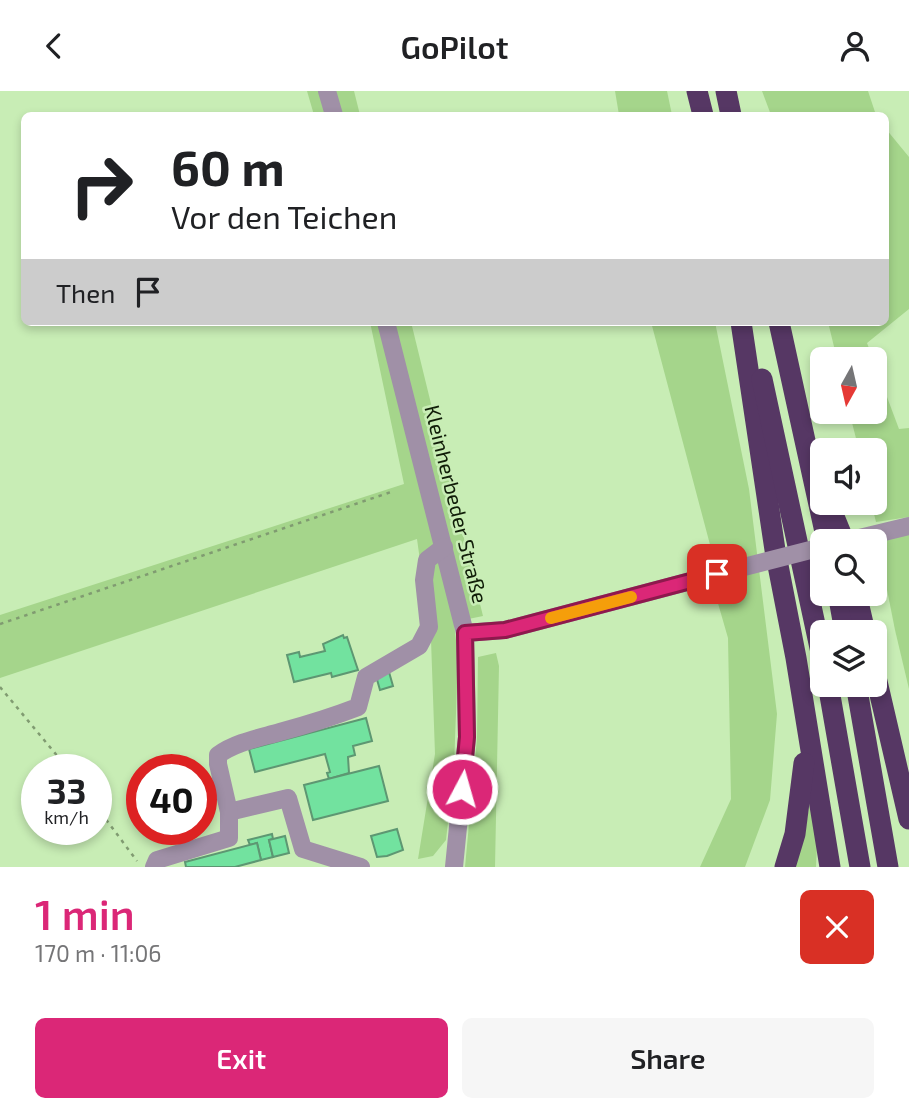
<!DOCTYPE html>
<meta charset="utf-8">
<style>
:root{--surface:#fff;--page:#f6f6f6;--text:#202124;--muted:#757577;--accent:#db2777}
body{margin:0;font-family:"Exo 2",sans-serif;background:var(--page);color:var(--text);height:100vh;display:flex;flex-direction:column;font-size:26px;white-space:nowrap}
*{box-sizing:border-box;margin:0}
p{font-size:23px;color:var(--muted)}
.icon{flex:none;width:38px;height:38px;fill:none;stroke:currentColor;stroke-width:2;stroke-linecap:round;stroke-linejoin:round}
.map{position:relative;height:776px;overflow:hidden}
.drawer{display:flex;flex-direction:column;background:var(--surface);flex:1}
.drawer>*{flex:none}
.banner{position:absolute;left:21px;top:21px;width:868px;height:214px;border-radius:10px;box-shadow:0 4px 10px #0003;background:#fff;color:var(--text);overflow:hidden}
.needle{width:46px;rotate:188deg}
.fabs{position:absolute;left:810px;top:256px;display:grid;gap:14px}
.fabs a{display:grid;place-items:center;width:77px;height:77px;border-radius:10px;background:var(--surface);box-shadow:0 4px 10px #0003;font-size:35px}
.speed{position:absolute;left:21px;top:663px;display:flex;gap:14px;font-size:35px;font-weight:700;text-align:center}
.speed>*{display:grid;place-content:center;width:91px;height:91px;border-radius:50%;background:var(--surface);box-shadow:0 4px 10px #0003;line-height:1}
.speed small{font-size:18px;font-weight:400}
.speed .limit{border:10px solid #d22;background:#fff;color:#111}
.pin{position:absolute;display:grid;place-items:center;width:60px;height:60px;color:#fff;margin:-30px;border-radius:14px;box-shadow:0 4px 10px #0006}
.me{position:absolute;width:77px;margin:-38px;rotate:6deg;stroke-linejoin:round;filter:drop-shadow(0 0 5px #0008)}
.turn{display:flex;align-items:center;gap:24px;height:147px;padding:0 35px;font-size:32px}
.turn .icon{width:91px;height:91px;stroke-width:2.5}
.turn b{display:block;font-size:49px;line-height:60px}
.then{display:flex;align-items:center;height:66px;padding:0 35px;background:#0003;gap:14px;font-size:26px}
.round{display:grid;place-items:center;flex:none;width:74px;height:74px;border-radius:10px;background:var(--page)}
.headline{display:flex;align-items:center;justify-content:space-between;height:119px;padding:0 35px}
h1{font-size:42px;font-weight:600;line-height:52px;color:var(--accent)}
.primary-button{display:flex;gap:14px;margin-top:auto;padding:14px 35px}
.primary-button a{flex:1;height:80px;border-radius:10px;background:var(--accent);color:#fff;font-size:28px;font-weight:600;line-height:80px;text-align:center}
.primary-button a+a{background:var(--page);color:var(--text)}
header{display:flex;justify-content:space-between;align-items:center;height:91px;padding:0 35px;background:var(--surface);font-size:32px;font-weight:600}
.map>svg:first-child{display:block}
.green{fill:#a5d58b}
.building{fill:#72e29f;stroke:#5d9772;stroke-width:2}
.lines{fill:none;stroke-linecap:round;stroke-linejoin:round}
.path{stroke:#809b71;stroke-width:2.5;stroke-dasharray:3.5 5;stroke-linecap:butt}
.minor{stroke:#a090a7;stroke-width:18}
.highway{stroke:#563764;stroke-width:21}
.minor-bridge{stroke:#a090a7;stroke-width:18}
.route-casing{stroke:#8e194d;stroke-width:18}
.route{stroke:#db2777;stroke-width:12}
.slow{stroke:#f59e0b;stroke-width:12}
.labels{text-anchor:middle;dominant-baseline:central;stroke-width:5;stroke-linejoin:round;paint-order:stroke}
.street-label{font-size:21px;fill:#101d08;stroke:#c8edb5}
</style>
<header><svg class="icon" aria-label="back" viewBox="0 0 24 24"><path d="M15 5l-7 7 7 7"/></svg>GoPilot<svg class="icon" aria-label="person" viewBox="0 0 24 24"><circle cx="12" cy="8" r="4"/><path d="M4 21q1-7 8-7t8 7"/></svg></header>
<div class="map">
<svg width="909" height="776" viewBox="0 0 909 776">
<rect width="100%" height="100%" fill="#c8edb5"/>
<g class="green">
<path d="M307 0H354L360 24H314Z"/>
<path d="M615 0H667L672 24H619Z"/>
<path d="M762 0H868L876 24H771Z"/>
<path d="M886 38 909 66V218L867 252 873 268H837L828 231H886Z"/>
<path d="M370 231H411L483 525 454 531 458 568 454 676 446 749 433 765 418 768 435 663 431 549 417 448 0 587V524L404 393Z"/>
<path d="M651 231H715L749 398 777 623 770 709 745 776H700L731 708 728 547 713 495V465Z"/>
<path d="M875 274 899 338 909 337V426L876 431 871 411H875V359H859L849 320H875Z"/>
<path d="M909 442V598L895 539 878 453 897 443Z"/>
<path d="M496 562 499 575 495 776H465L477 647 478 566Z"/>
<path d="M810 710 817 755 816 776H793L804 747Z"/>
</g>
<g class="building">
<path d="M343 544 344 547 347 546 358 579 332 586 331 582 294 591 287 564 299 561 300 566 325 560 323 553Z"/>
<path d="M389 581 393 595 380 599 376 585Z"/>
<path d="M366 627 372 650 353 655 355 664 348 666 349 682 329 688 327 682 330 681 325 663 255 681 249 658Z"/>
<path d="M379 675 388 710 313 729 304 694Z"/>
<path d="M201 701 208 728 201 730Z"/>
<path d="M397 738 403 759 387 765 377 766 371 745Z"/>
<path d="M272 743 273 748 269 749 273 766 261 769 257 752 250 754 248 749Z"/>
<path d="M285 745 289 762 273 766 269 749Z"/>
<path d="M257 752 261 769 235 776H186L185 771Z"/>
</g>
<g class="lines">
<g class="path">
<path d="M0 533 391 401"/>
<path d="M0 596 69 679"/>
<path d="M96 715 137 770"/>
</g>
<g class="minor">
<path d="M327 0 334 24"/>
<path d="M386 231 465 542 467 646 454 776"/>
<path d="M847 450 909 435"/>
<path d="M465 542 505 539 740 477"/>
<path d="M229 721 288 707 303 758 361 776"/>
<path d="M154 776 157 769 229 747V721L218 673V664C236 651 259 647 280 641 306 634 332 626 358 616L366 586 419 555 429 536 424 489 427 469 444 456"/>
</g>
<g class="highway">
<path d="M697 0 703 24"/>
<path d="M726 0 731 24"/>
<path d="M741 231 775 459 796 567 830 776"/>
<path d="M779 231 827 450"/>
<path d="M762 288 822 566"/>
<path d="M828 411 844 450"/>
<path d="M838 502 845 541"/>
<path d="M856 502 865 541"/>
<path d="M875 582 909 728"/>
<path d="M828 593 860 776"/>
<path d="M856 593 888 776"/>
<path d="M785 776 795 743 804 672"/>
</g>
<path class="minor-bridge" d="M740 477 822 456"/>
</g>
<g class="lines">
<defs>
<path id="route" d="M462 698 467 646 465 542 505 539 717 483"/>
</defs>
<use href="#route" class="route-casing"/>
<use href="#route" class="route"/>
<path class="slow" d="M551 527 631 506"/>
</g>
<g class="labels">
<g class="street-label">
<text transform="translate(457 413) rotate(76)">Kleinherbeder Straße</text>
</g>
</g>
</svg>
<div class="fabs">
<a><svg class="needle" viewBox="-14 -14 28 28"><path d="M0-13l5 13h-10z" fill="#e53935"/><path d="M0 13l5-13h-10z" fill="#757577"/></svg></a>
<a><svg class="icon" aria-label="sound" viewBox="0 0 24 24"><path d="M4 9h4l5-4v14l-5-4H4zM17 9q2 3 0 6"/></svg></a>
<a><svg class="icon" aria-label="search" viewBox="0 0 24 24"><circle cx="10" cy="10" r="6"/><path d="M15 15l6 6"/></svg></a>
<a><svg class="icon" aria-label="layers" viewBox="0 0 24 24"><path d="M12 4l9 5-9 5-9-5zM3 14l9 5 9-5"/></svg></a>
</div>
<div class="speed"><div>33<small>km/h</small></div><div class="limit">40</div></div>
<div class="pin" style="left:717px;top:483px;background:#d93025"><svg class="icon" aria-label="arrive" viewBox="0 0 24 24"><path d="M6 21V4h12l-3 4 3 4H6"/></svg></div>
<svg class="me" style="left:462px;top:698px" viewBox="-20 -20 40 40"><circle r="17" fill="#db2777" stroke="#fff" stroke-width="3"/><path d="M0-11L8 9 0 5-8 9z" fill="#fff"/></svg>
<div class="banner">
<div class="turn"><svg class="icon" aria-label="right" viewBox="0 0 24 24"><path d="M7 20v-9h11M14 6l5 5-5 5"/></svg><div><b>60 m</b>Vor den Teichen</div></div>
<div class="then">Then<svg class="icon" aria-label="arrive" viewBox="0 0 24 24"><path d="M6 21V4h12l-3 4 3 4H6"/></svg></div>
</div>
</div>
<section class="drawer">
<div class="headline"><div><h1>1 min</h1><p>170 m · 11:06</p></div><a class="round" style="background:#d93025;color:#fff"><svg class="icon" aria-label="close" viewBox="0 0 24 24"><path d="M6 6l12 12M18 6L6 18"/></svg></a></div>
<div class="primary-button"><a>Exit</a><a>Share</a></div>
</section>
